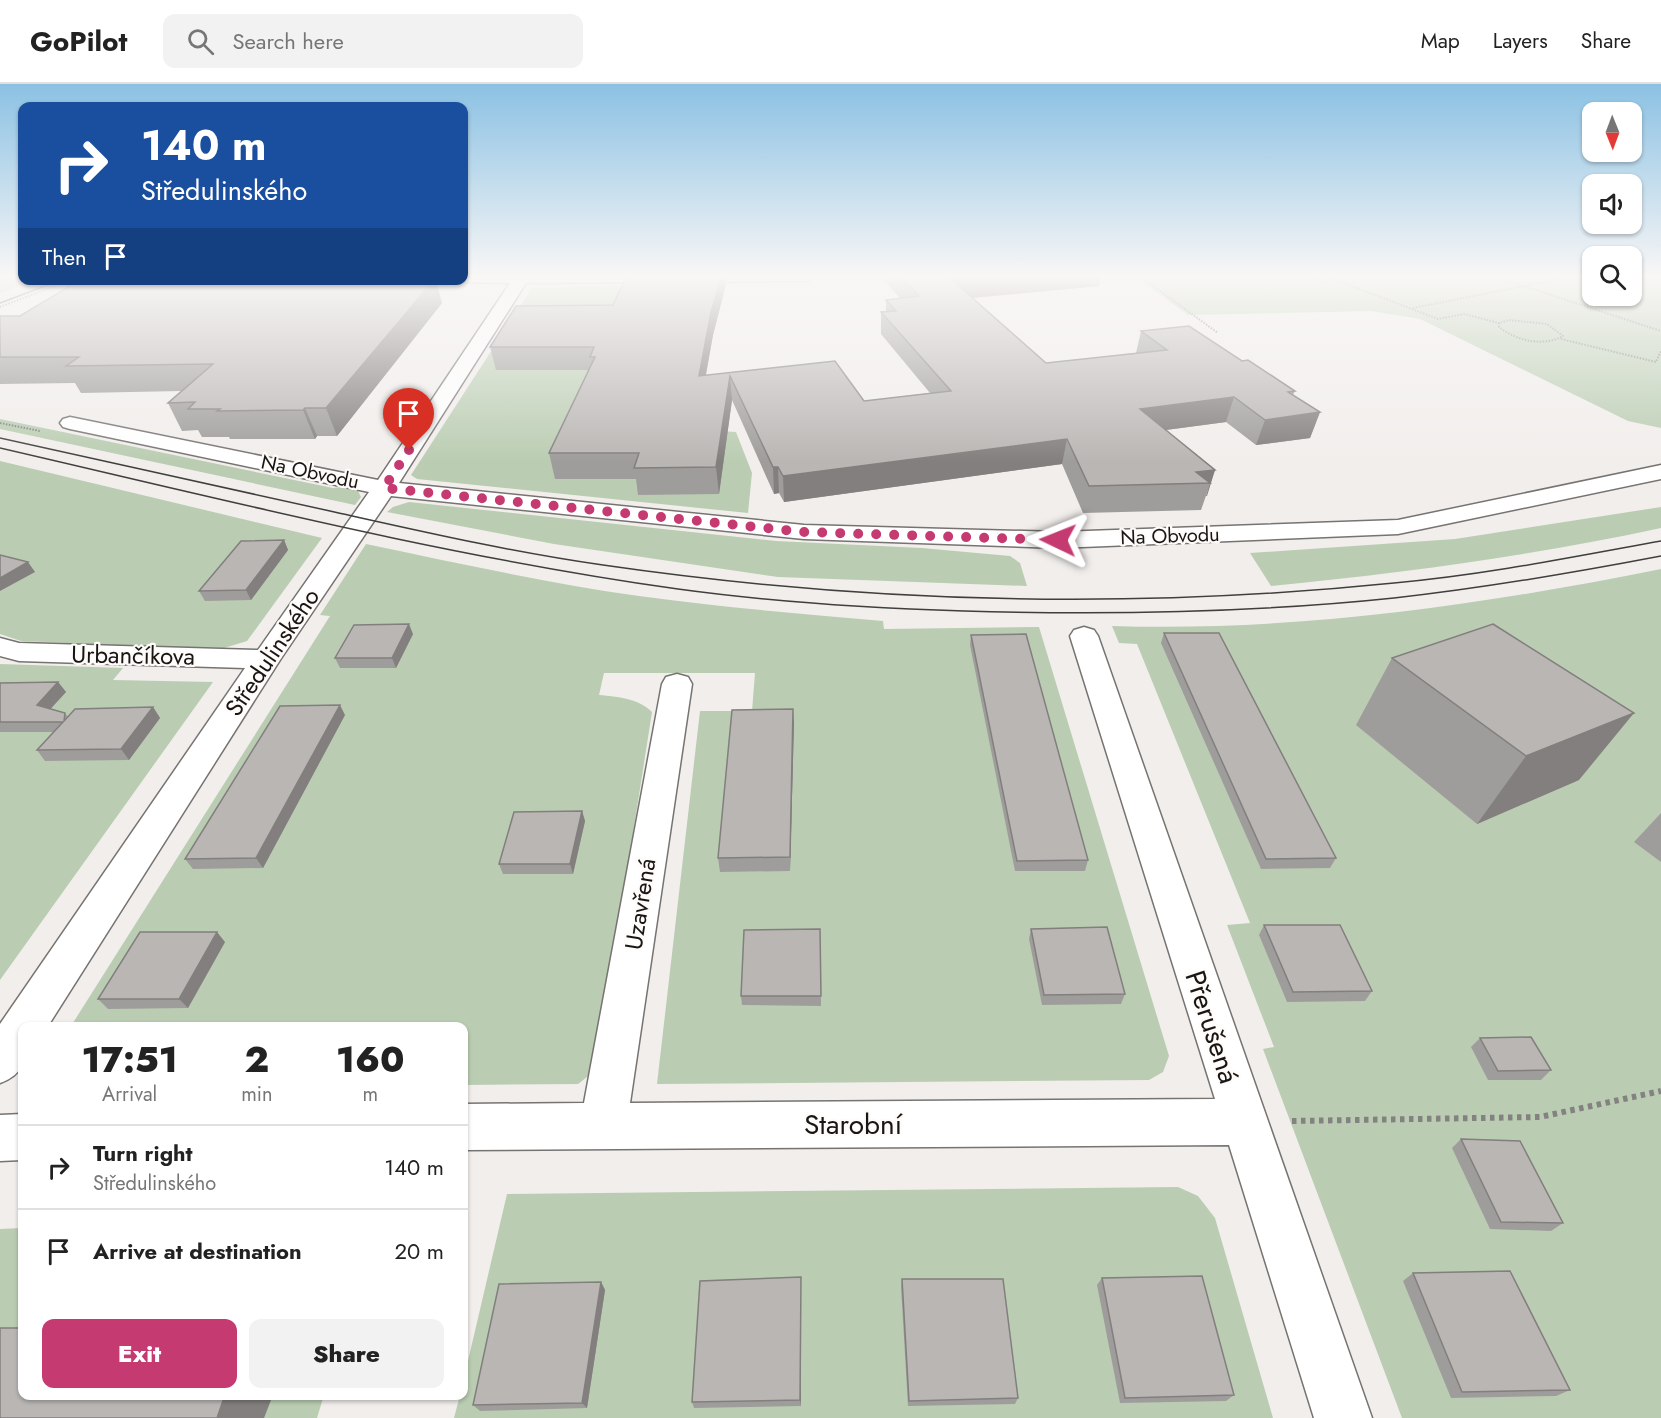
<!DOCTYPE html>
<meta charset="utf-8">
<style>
:root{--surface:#fff;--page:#f2f2f2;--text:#222;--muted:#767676;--line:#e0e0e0;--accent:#c53a70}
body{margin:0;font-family:Jost,sans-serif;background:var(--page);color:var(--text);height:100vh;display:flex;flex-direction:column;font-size:22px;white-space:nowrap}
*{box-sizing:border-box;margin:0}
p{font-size:20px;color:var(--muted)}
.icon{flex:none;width:33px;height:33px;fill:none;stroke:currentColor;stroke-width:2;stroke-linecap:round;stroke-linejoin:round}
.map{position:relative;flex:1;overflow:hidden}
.sheet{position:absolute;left:18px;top:938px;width:450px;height:378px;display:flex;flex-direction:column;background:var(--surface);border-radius:12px;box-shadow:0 2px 4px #0004}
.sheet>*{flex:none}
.banner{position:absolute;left:18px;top:18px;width:450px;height:183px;border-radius:12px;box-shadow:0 2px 4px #0004;background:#1a4fa0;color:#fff;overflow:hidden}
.needle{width:39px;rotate:179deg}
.buttons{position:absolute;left:1582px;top:18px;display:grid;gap:12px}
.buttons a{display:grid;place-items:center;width:60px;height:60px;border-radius:12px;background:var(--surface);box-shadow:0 2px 4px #0004;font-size:30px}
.pin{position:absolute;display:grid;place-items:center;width:51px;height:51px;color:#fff;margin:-62px -26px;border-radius:50% 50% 50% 0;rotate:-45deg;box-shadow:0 0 6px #0007}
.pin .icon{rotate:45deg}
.me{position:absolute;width:66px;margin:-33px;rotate:272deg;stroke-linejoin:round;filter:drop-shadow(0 0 4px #0008)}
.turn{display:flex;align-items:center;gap:21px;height:126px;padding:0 24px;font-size:27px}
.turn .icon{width:78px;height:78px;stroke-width:2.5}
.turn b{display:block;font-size:42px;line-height:51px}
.then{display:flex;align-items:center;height:57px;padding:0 24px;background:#0003;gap:12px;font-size:22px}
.eta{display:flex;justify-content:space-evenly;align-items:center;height:102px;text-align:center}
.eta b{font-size:36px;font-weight:800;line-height:42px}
.action{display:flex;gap:12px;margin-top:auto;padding:12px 24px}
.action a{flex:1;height:69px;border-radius:12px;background:var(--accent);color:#fff;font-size:24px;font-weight:800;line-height:69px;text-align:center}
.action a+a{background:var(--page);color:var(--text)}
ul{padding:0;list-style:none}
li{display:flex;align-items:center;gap:18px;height:84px;padding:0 24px;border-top:2px solid var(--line)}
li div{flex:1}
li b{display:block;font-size:22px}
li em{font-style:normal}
header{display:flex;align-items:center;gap:36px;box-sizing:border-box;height:84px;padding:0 30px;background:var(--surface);border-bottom:2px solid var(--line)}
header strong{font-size:28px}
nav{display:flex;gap:33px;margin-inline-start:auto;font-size:21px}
.search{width:420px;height:54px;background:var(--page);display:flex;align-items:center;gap:15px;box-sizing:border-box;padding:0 21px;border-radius:12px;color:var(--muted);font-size:22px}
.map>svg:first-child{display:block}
.green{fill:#bacdb2}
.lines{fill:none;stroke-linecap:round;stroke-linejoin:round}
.minor-casing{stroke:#767371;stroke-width:3}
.path-far1{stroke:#848280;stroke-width:2;stroke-dasharray:1.5 1.5;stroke-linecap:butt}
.path{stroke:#848280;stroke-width:6;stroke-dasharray:4.5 4.5;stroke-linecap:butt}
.minor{fill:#fff;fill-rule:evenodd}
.tram{stroke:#403f3d;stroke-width:1.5}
.wall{fill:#9f9d9b}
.shaded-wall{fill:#827f7e}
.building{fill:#b9b6b4;stroke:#827f7e;stroke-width:1.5}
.route{stroke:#c53a70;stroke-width:10;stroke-dasharray:0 18}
.labels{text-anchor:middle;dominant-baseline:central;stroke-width:4.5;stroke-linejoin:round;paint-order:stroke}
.far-street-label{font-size:20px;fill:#171615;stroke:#fefbf9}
.street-label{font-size:24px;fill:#171615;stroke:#fefbf9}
.near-street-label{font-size:28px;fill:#171615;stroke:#fefbf9}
</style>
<header>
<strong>GoPilot</strong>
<div class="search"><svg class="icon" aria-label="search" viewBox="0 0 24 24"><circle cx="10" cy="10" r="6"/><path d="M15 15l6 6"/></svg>Search here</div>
<nav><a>Map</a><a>Layers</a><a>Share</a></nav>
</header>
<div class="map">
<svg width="1661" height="1334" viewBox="0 0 1661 1334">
<rect width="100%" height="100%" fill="#f1eeec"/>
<g class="green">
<path d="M0 191H22V196L35 197 0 209Z"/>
<path d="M1133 191H1593V212H1632V191H1661V344L1628 337 1420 235 1371 227 1188 231Z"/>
<path d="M635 201 580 339 736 348 752 389 748 429 417 395 411 391 532 204Z"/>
<path d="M0 335 333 404 341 403 358 407 361 413 355 421 0 345Z"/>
<path d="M0 377 322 454 247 557 224 564 138 562 21 557 0 550Z"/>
<path d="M409 418 776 457 922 464 1010 472 1020 479 1027 502 778 493 554 460 387 428 393 423Z"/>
<path d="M1661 423V444C1531 472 1403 489 1271 502L1250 469 1455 455Z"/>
<path d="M366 460C457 479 547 499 639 512 720 523 801 530 883 537L884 545 1039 543 1169 972 1163 988 1149 996 657 1000 700 627H752L755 589H604L599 611C618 613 638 614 652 628L596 986 578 1000 464 1001V942H71L330 532 320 531Z"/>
<path d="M1661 485V1334H1402L1263 965 1274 963 1227 841 1250 839 1137 560 1119 559 1112 542C1296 548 1482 521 1661 485Z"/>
<path d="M0 580 123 584 113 596 213 598 0 896Z"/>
<path d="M1178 1103 1198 1112 1215 1134 1273 1334H454L460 1311H464V1294L507 1110Z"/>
<path d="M22 1144V1311H324L317 1334H0V1145Z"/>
</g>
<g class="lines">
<defs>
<g id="minor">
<path d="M464 191 815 192 807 197 526 199 399 399 804 441 1058 448 1398 436 1661 381V395L1398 450 1058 464 804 455 391 412 280 576 48 942H22C22 971 31 987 0 999V940L245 584 19 577 0 572V554L19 559 258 566 369 408 70 345 63 343 60 339 63 335 70 333 378 396 510 199 458 198 457 196H464Z"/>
<path d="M1084 543 1094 546 1098 552 1372 1334H1314L1229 1061 464 1066V1020L584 1019 662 600 666 593 677 590 688 593 692 600 630 1019 1215 1015 1070 552 1074 546Z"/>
<path d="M22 1030V1076L0 1077V1031Z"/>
</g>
</defs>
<use href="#minor" class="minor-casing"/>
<g class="path-far1">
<path d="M1138 191 1218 249"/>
<path d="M1293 191 1328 197 1346 191"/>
<path d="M1490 191 1661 247"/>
<path d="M1336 196 1438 235 1464 230 1499 239"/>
<path d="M0 223 70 196"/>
<path d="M1413 224 1580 191"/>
<path d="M1509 236 1547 240 1563 252C1543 263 1517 257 1499 243V239Z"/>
<path d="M1561 255 1656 278 1661 267"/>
<path d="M0 339 40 347"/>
</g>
<path class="path" d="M1292 1037 1540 1033 1661 1007"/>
<use href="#minor" class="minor"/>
<g class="tram">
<path d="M0 219 61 196"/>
<path d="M0 354C110 378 220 403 330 427 420 447 511 468 603 481 865 519 1130 526 1394 499 1484 491 1573 473 1661 457"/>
<path d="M0 364C225 416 449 473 678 505 773 518 868 524 964 527 1107 531 1251 529 1394 514 1484 504 1572 489 1661 472"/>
</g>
</g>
<g class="wall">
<path d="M627 191H726V200L713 251 706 291 835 277 864 317 930 309 881 250V228H886V216L900 214 879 191H1101L1099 202 973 214 1046 279 1136 269 1141 247 1242 277 1295 307 1293 311 1320 328 1310 354 1256 361 1226 338 1166 346 1215 386 1201 426 1083 429 1062 380 784 418 779 409 774 410 732 316 719 410 638 411 636 395H555L549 369 589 286H496L490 263 613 221Z"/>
<path d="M105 196H190L191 197 442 219 337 352H317L315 355H230L229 353H202L198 346 182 347 168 319 181 307 81 309 75 299 0 300V232H20Z"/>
<path d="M284 456 288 466 251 516 205 517 199 507Z"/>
<path d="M1164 549 1336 774 1330 784 1261 785 1161 559Z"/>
<path d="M413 550 396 584H340L335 574Z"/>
<path d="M971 551 1088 776 1085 787H1015L970 561Z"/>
<path d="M1392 574 1579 696 1477 740 1356 641Z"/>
<path d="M58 598 66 608 50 625 65 629 68 633 153 623 160 634 129 676 45 677 37 666 53 648H0V599Z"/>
<path d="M345 631 263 784 193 785 185 775Z"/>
<path d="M794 639 790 787 720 788 718 774Z"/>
<path d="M582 727 585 737 573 790H503L499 780Z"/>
<path d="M1661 729V778L1634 758Z"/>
<path d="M1264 841 1372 907 1365 917 1287 918 1259 851Z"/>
<path d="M820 845 821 922 742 921 741 912Z"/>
<path d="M1031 845 1125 910 1121 920 1042 921 1029 855Z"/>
<path d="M225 858 188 924 108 925 98 915Z"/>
<path d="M1480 954 1551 986 1541 996H1488L1471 963Z"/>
<path d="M1461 1055 1563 1139 1551 1147 1490 1145 1452 1064Z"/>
<path d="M1413 1189 1570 1306 1556 1312 1451 1314 1403 1197Z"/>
<path d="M1102 1194 1234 1311 1226 1317 1120 1319 1097 1201Z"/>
<path d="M902 1195 1018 1314 1015 1320 908 1322 901 1203Z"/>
<path d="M601 1198 605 1206 587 1324 480 1327 473 1321Z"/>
<path d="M801 1201V1322L694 1324 692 1318Z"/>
</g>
<g class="shaded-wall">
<path d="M722 191H726V200L713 251 701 316 699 292 711 228Z"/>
<path d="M996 191H1101L1099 202 949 216 951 195Z"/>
<path d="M164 196H190L195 206 162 198Z"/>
<path d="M434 196H436L442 219 337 352 326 324Z"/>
<path d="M730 292 732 316 719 410 716 383Z"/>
<path d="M1234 313 1226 338 1135 350 1140 325Z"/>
<path d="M305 324 317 352 315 355 303 326Z"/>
<path d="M1320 328 1310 354 1256 361 1265 336Z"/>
<path d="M1067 355 1062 380 784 418 783 392Z"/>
<path d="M773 383H778L779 409 774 410Z"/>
<path d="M1215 386 1207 412H1206L1210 399 1196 388Z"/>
<path d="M284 456 288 466 251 516 246 506Z"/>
<path d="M28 478 35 488 0 507V494Z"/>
<path d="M409 540 413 550 396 584 392 574Z"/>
<path d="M58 598 66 608 45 631 37 621Z"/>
<path d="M340 621 345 631 263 784 256 774Z"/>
<path d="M153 623 160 634 129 676 121 665Z"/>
<path d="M793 625 794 639 790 787V773Z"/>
<path d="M1634 629 1579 696 1477 740 1526 672Z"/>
<path d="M582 727 585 737 573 790 570 780Z"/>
<path d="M217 848 225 858 188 924 179 915Z"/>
<path d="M801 1193V1322L800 1316Z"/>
<path d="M601 1198 605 1206 587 1324 582 1319Z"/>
<path d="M225 1311H273L264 1334H217Z"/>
</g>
<g class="building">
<path d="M627 191H722L711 228 699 292 835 277 864 317 951 307 881 228 896 227 886 216 919 212 898 191H996L951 195 1046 279 1167 266 1141 247 1189 242 1242 277 1248 276 1295 307 1288 308 1320 328 1265 336 1234 313 1140 325 1215 386 1196 388 1210 399 1089 402 1067 355 783 392 778 383H773L730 292 716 383 634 384 639 369H549L595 273H590L594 263H490L516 222 613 221Z"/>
<path d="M105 196H164L162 198 434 196 326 324H305L303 326 217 327 220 325H188L195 318 168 319 213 280 66 282 79 273H0V232H20L75 199 102 198Z"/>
<path d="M284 456 246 506 199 507 241 457Z"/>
<path d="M0 471 28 478 0 494Z"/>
<path d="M409 540 392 574H335L354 541Z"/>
<path d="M1493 540 1634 629 1526 672 1392 574Z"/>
<path d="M1164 549H1219L1336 774 1266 775Z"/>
<path d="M1026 550 1088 776 1017 777 971 551Z"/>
<path d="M58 598 37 621 65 629 64 637 75 625 153 623 121 665 37 666 63 638H0V599Z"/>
<path d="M340 621 256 774 185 775 280 622Z"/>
<path d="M793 625 790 773 718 774 732 626Z"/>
<path d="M582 727 570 780H499L514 728Z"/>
<path d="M1264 841H1340L1372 907 1293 908Z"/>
<path d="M1107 843 1125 910 1044 911 1031 845Z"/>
<path d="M820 845 821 912H741L744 846Z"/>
<path d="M140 848H217L179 915H98Z"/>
<path d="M1531 953 1551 986 1498 987 1480 954Z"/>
<path d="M1461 1055 1520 1057 1563 1139 1501 1138Z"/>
<path d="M1510 1187 1570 1306 1462 1308 1413 1189Z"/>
<path d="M1202 1192 1234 1311 1125 1314 1102 1194Z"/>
<path d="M801 1193 800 1316 692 1318 700 1197Z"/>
<path d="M902 1195H1003L1018 1314 909 1317Z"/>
<path d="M601 1198 582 1319 473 1321 499 1200Z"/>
<path d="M0 1244H22V1311H225L217 1334H0Z"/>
</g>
<linearGradient id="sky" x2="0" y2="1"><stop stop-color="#8bc1e3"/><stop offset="0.51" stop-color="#f9f7f6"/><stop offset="1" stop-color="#f9f7f6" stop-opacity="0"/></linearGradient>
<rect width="1661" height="378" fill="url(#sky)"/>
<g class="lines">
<path class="route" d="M409 366 384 404 804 448 1058 456"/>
</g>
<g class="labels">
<g class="far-street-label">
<text transform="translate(310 388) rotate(12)">Na Obvodu</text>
<text transform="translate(1170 452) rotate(-2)">Na Obvodu</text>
</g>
<g class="street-label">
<text transform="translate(272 568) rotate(-56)">Středulinského</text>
<text transform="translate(133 571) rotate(1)">Urbančíkova</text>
<text transform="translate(640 820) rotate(-81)">Uzavřená</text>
</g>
<g class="near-street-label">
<text transform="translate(1212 943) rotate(72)">Přerušená</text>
<text x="853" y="1040">Starobní</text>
</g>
</g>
</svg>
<div class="buttons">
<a><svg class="needle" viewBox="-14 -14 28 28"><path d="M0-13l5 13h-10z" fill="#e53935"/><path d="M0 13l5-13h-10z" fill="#767676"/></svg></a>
<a><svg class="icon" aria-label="sound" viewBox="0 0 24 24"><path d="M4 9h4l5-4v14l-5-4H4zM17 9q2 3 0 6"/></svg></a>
<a><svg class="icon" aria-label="search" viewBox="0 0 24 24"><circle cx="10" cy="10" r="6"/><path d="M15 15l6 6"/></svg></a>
</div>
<div class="pin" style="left:409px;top:366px;background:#d93025"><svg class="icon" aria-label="arrive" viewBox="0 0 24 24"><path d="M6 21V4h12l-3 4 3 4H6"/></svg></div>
<svg class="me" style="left:1058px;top:456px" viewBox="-20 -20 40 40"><path d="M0-17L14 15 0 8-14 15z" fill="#c53a70" stroke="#fff" stroke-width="4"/></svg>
<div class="banner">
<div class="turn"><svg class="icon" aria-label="right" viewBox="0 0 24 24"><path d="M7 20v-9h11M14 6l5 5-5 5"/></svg><div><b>140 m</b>Středulinského</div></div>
<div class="then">Then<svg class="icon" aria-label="arrive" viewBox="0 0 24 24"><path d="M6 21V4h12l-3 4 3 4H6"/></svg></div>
</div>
<section class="sheet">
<div class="eta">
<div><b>17:51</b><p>Arrival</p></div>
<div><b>2</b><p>min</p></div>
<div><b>160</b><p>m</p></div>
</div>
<ul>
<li><svg class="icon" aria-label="right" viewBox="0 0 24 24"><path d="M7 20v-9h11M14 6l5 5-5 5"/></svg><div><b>Turn right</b><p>Středulinského</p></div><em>140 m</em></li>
<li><svg class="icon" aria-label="arrive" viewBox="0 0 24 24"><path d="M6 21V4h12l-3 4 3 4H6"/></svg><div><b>Arrive at destination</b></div><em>20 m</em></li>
</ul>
<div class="action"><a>Exit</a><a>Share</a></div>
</section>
</div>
